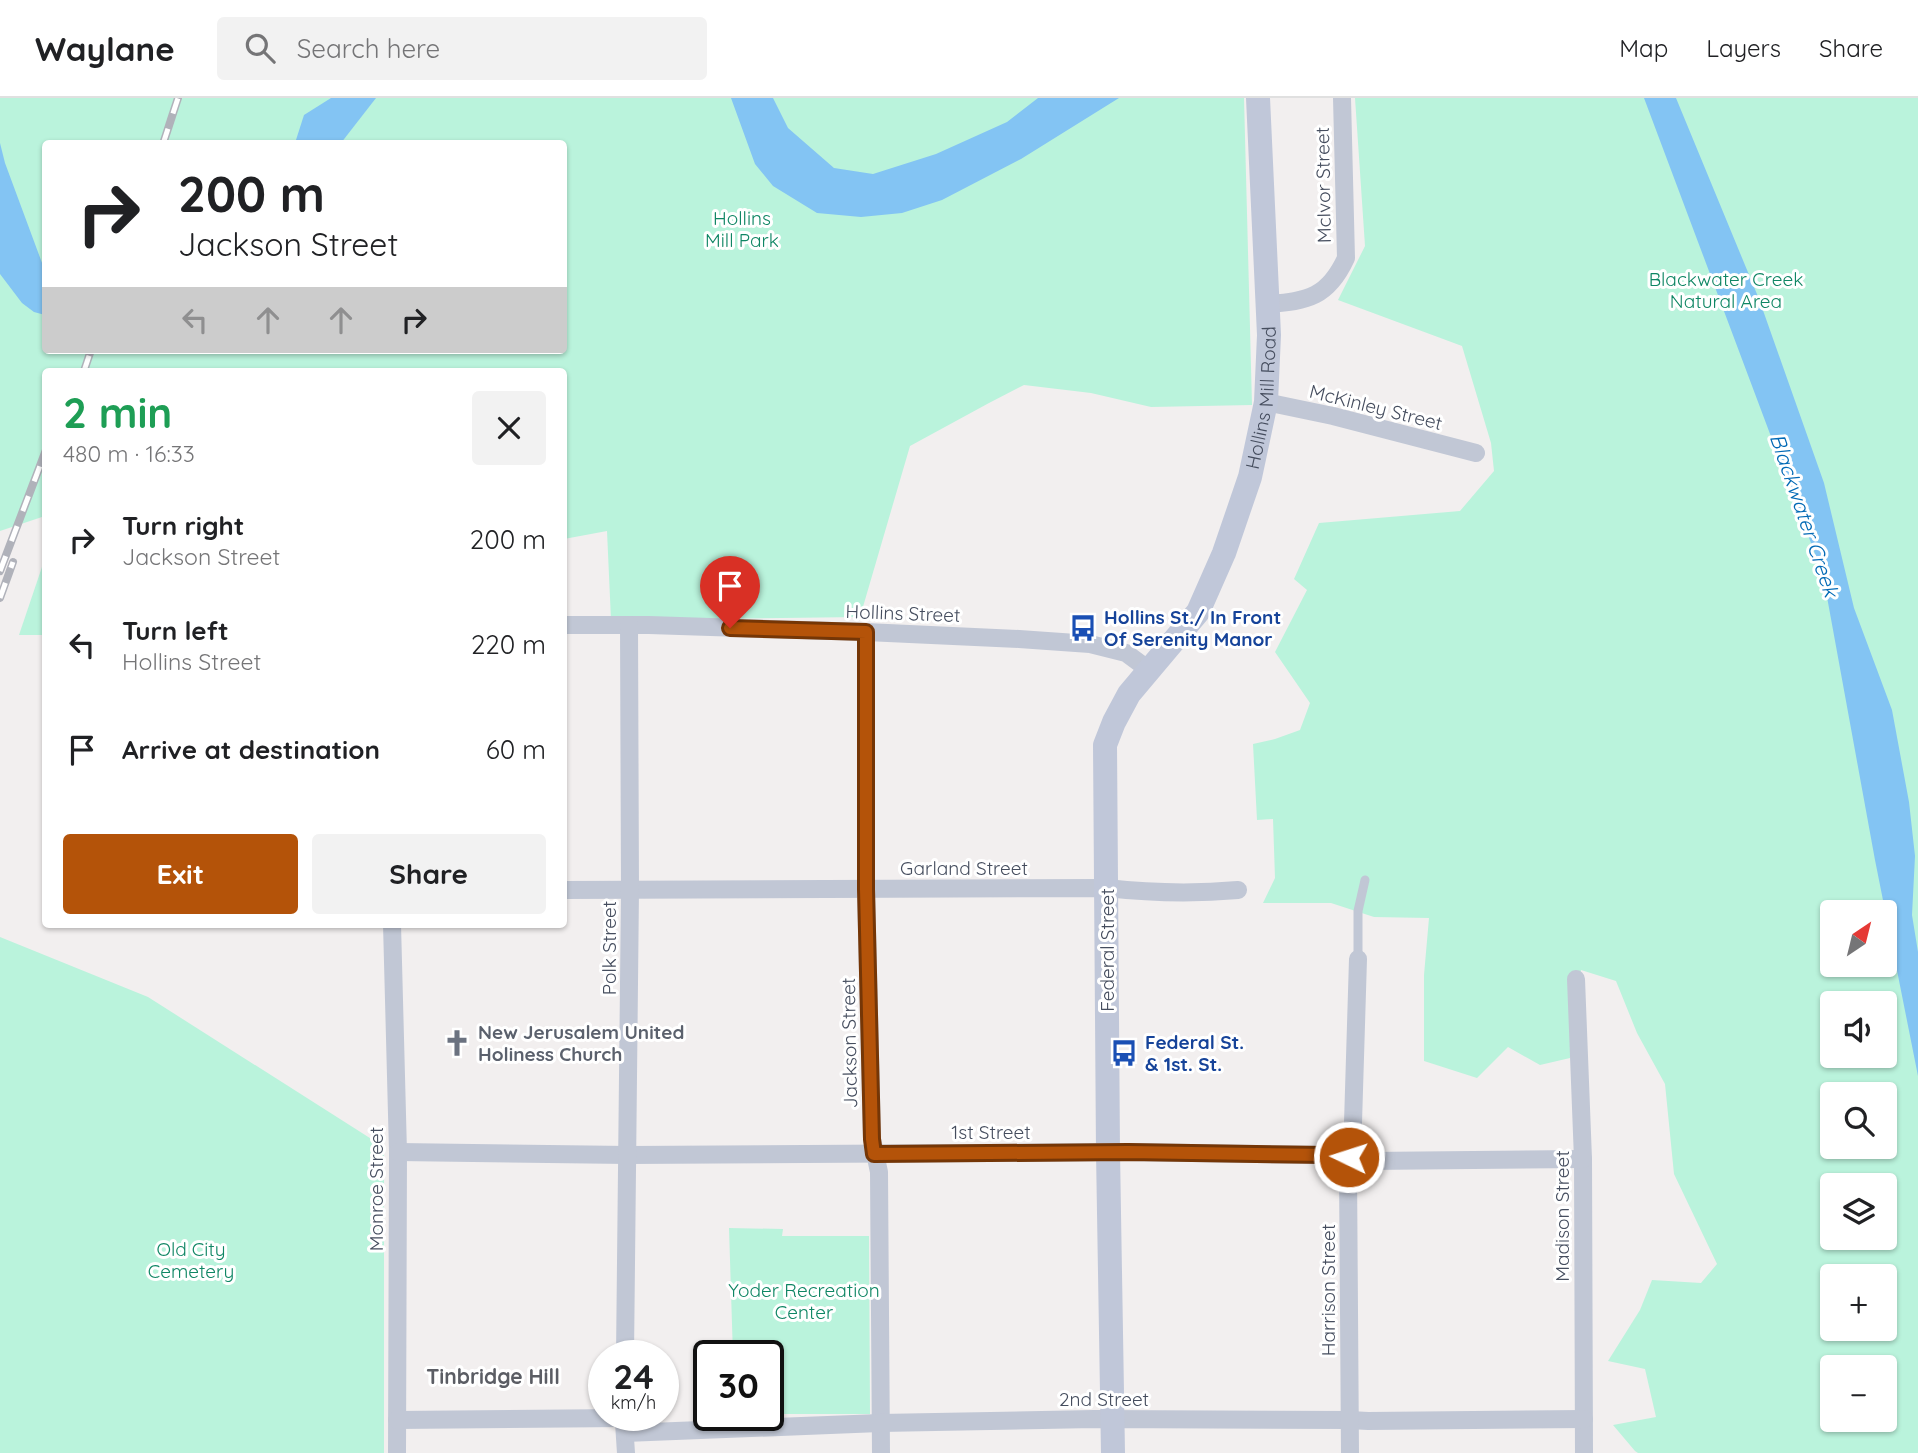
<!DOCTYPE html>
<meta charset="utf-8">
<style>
:root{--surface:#fff;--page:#f2f2f2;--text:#202124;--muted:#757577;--line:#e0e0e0;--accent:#b45309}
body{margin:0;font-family:Quicksand,sans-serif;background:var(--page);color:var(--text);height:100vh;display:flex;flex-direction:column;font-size:26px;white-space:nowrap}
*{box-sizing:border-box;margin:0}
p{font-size:23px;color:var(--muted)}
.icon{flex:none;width:38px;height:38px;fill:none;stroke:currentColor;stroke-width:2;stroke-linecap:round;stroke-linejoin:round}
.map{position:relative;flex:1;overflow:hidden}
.sheet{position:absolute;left:42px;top:270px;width:525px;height:560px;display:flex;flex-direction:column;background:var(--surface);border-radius:7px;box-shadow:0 2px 5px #0004}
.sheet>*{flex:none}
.top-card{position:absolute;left:42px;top:42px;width:525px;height:214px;border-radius:7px;box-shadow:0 2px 5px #0004;background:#fff;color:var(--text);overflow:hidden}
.needle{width:46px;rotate:35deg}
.tools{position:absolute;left:1820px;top:802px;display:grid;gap:14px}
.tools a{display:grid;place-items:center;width:77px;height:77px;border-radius:7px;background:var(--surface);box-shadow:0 2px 5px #0004;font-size:35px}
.speed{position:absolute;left:588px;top:1242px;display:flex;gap:14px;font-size:35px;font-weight:700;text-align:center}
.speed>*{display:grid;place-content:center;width:91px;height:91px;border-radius:50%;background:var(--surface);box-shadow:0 2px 5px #0004;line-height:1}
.speed small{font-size:18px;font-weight:400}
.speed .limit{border:4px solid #111;border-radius:10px;background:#fff;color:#111}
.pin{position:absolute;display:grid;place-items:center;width:60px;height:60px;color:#fff;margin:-72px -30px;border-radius:50% 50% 50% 0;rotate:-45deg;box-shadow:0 0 7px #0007}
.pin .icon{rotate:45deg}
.me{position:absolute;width:77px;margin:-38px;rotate:274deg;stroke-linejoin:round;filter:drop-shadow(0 0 5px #0008)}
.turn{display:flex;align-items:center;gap:24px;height:147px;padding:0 21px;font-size:32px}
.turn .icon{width:91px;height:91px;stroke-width:2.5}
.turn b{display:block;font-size:49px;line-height:60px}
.lanes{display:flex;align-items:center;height:66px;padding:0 21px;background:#0003;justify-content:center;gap:35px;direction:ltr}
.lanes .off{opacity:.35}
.round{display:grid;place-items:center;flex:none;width:74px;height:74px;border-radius:7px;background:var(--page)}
.headline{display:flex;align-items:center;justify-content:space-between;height:119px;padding:0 21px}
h1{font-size:42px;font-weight:800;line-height:52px;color:#1e9e55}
.primary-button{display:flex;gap:14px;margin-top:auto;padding:14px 21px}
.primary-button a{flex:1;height:80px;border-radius:7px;background:var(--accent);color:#fff;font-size:28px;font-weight:800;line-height:80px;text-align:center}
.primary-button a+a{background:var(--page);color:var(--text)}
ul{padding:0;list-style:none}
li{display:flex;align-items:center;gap:21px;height:105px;padding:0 21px}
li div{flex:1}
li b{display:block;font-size:26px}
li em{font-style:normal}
header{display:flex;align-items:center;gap:42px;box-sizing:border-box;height:98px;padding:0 35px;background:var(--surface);border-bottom:2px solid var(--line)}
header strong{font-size:33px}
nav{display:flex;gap:38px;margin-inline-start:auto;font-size:24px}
.search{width:490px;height:63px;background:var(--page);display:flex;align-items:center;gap:18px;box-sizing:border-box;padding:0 24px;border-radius:7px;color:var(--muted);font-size:26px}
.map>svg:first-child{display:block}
.green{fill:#baf3dc;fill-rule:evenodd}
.water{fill:#83c4f3}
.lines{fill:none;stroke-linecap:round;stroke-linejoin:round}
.lane{stroke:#c1c7d5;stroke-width:9}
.street{stroke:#c1c7d5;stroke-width:18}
.secondary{stroke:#c0c7d9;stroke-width:24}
.rail-casing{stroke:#b0b2ba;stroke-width:8}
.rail{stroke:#fff;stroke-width:5;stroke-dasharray:16;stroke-linecap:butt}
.route-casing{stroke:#753606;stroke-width:18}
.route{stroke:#b45309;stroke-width:12}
.labels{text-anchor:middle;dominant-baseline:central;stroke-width:6;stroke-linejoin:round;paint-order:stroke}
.street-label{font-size:19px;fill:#454d5e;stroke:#fff}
.park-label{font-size:19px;fill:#0f8664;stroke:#fff}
.transit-label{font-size:19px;font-weight:bold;fill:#164399;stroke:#fff;text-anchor:start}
.worship-label{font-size:19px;font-weight:bold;fill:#5b616d;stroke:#fff;text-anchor:start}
.water-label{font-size:21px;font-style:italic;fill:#0169b5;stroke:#fff}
.neighbourhood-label{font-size:21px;font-weight:bold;fill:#5b5d64;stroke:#fff}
</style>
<header>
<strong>Waylane</strong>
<div class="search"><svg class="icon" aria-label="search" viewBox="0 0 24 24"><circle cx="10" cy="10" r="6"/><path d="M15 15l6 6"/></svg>Search here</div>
<nav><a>Map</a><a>Layers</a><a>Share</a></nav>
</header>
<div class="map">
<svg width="1918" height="1355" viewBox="0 0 1918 1355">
<rect width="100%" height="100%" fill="#f2efef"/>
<g class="green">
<path d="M0 0H1244L1252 307 1151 309 1091 295 1024 287 989 305 910 348 860 519 611 522 607 433 564 441V273H46L45 418 0 433ZM46 46H564V252H46Z"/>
<path d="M1355 0H1918V1355H1638L1635 1353 1613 1327 1656 1319 1645 1271 1608 1263 1640 1212 1652 1182 1701 1185 1717 1166 1674 1076 1665 986 1637 935 1616 883 1581 872 1570 960 1540 967 1508 949 1477 980 1424 963V877L1429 820 1374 819 1331 805H1263L1275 780 1273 721 1257 722 1253 646 1275 641 1300 632 1310 605 1275 554 1307 492 1294 481 1319 425 1460 413 1494 373 1491 345 1462 248 1338 202 1365 148ZM1832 814H1885V866H1832ZM1832 905H1885V957H1832ZM1832 996H1885V1048H1832ZM1832 1087H1885V1139H1832ZM1832 1178H1885V1230H1832ZM1832 1269H1885V1321H1832Z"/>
<path d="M45 460V537H19Z"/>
<path d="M0 839 148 899 384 1049V1355H0Z"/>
<path d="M729 1130 783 1131 782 1138H869L870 1316H768V1258H733Z"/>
</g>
<g class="water">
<path d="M331 0H376L341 45H295L304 17Z"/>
<path d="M731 0H773L788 30 834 70 873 76 936 56 1007 24 1038 0H1119L1021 61 942 102 902 115 861 119 817 115 773 88 755 66Z"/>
<path d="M1644 0H1676L1759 201 1824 385 1854 510 1892 612 1909 704 1915 758 1912 817 1918 854V978L1875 762 1823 477Z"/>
<path d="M0 45 5 65 45 173V217L34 214 22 205 0 176Z"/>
</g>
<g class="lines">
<path class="lane" d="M1358 861V813L1365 782"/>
<g class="street">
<path d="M1268 206C1308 203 1328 199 1346 160L1342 0"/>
<path d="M1266 304 1333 318 1476 355"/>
<path d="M564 527H649L866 534 1019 541 1090 546 1126 555 1149 572"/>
<path d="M866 534V791L872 1041 879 1074 881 1355"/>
<path d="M564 792 1107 790C1151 795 1194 796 1238 792"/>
<path d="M392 826 398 1054 397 1355"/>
<path d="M1576 881 1583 1061 1584 1355"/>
<path d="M398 1054 628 1057 1128 1054 1328 1057 1368 1063 1583 1061"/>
<path d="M625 1258 630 792 629 527"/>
<path d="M397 1322 624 1320"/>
<path d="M624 1325 626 1355"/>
<path d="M625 1335 880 1325 1094 1321 1350 1322 1368 1323 1584 1321"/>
<path d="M1350 1355 1348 1071 1353 1025 1358 861"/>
</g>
<path class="secondary" id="s1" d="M1113 1355 1108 1054 1105 647 1114 624 1129 596 1198 514 1224 455 1250 379 1266 304 1269 237 1258 0"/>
<defs>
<g id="rail">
<path d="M163 46 178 0"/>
<path d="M84 273 91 252"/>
<path d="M0 473 46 352"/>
<path d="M0 500 13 464"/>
</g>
</defs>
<use href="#rail" class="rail-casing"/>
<use href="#rail" class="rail"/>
</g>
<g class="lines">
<defs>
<path id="route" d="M730 530 866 534V791L872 1041 874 1056 1128 1054 1328 1057 1349 1059"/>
</defs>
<use href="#route" class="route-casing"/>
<use href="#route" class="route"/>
</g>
<defs>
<symbol id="bus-bare" viewBox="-9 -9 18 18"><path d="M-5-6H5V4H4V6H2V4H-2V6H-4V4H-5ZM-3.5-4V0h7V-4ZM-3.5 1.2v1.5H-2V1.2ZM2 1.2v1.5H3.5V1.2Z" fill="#1a4fb4" stroke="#fff" stroke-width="2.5" paint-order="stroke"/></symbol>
<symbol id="church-bare" viewBox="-9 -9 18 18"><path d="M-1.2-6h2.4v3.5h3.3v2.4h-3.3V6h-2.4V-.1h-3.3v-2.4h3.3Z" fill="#6b7280" stroke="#fff" stroke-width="2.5" paint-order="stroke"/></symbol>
</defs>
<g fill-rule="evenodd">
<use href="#bus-bare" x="1064" y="511" width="38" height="38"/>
<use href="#church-bare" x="438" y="926" width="38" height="38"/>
<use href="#bus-bare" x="1105" y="936" width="38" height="38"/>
</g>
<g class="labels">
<g class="street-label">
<text transform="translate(1323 87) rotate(-91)">McIvor Street</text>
<text stroke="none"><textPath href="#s1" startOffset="1097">Hollins Mill Road</textPath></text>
<text transform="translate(1376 309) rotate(14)">McKinley Street</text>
<text transform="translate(903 515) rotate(2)">Hollins Street</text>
<text x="964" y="770">Garland Street</text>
<text transform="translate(609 850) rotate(-90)">Polk Street</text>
<text transform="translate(1107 852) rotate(-90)">Federal Street</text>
<text transform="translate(849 945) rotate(-91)">Jackson Street</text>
<text x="991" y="1034">1st Street</text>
<text transform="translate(376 1091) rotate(-90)">Monroe Street</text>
<text transform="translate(1562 1118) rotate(-90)">Madison Street</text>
<text transform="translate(1328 1192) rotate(-90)">Harrison Street</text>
<text x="1104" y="1301">2nd Street</text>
</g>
<g class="park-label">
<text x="742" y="120">Hollins<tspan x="742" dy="22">Mill Park</tspan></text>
<text x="1726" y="181">Blackwater Creek<tspan x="1726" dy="22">Natural Area</tspan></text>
<text x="191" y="1151">Old City<tspan x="191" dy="22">Cemetery</tspan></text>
<text x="804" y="1192">Yoder Recreation<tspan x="804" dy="22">Center</tspan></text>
</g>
<g class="transit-label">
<text x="1104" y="519">Hollins St./ In Front<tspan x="1104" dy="22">Of Serenity Manor</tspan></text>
<text x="1145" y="944">Federal St.<tspan x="1145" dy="22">&amp; 1st. St.</tspan></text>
</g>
<g class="worship-label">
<text x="478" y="934">New Jerusalem United<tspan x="478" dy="22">Holiness Church</tspan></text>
</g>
<g class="water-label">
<text transform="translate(1805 417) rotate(71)">Blackwater Creek</text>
</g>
<g class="neighbourhood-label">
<text x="493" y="1278">Tinbridge Hill</text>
</g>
</g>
</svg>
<div class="tools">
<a><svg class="needle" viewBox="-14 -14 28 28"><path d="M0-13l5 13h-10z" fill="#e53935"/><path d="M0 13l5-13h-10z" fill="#757577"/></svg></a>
<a><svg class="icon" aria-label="sound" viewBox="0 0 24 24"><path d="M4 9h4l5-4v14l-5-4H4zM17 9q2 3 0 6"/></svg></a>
<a><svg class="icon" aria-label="search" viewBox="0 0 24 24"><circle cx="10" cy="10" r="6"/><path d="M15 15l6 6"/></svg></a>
<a><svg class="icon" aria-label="layers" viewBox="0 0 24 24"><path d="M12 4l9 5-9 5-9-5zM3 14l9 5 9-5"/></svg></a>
<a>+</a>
<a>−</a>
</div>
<div class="speed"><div>24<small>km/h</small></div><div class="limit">30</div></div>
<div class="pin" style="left:730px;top:530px;background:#d93025"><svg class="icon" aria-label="arrive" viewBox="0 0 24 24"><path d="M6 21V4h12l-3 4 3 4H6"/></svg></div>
<svg class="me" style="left:1349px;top:1059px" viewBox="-20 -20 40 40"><circle r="17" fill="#b45309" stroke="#fff" stroke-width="3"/><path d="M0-11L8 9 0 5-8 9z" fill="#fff"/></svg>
<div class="top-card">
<div class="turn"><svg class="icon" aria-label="right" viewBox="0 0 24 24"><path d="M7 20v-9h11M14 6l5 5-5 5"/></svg><div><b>200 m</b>Jackson Street</div></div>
<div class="lanes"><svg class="icon off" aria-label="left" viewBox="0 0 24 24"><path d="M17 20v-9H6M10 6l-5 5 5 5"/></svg><svg class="icon off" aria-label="ahead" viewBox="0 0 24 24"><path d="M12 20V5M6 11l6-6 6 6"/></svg><svg class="icon off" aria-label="ahead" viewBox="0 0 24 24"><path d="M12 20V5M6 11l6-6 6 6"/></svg><svg class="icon" aria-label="right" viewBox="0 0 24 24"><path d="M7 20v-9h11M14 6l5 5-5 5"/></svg></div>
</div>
<section class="sheet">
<div class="headline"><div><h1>2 min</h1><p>480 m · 16:33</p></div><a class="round"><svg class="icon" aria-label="close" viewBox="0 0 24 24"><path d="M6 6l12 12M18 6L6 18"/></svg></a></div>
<ul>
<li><svg class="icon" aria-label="right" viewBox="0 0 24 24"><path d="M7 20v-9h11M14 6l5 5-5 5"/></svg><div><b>Turn right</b><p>Jackson Street</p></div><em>200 m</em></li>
<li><svg class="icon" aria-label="left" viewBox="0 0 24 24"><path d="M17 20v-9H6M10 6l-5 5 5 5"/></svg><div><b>Turn left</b><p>Hollins Street</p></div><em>220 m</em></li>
<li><svg class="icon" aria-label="arrive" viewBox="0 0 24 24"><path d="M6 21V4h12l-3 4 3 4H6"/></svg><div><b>Arrive at destination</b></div><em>60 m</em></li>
</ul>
<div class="primary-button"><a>Exit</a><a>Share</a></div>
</section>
</div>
